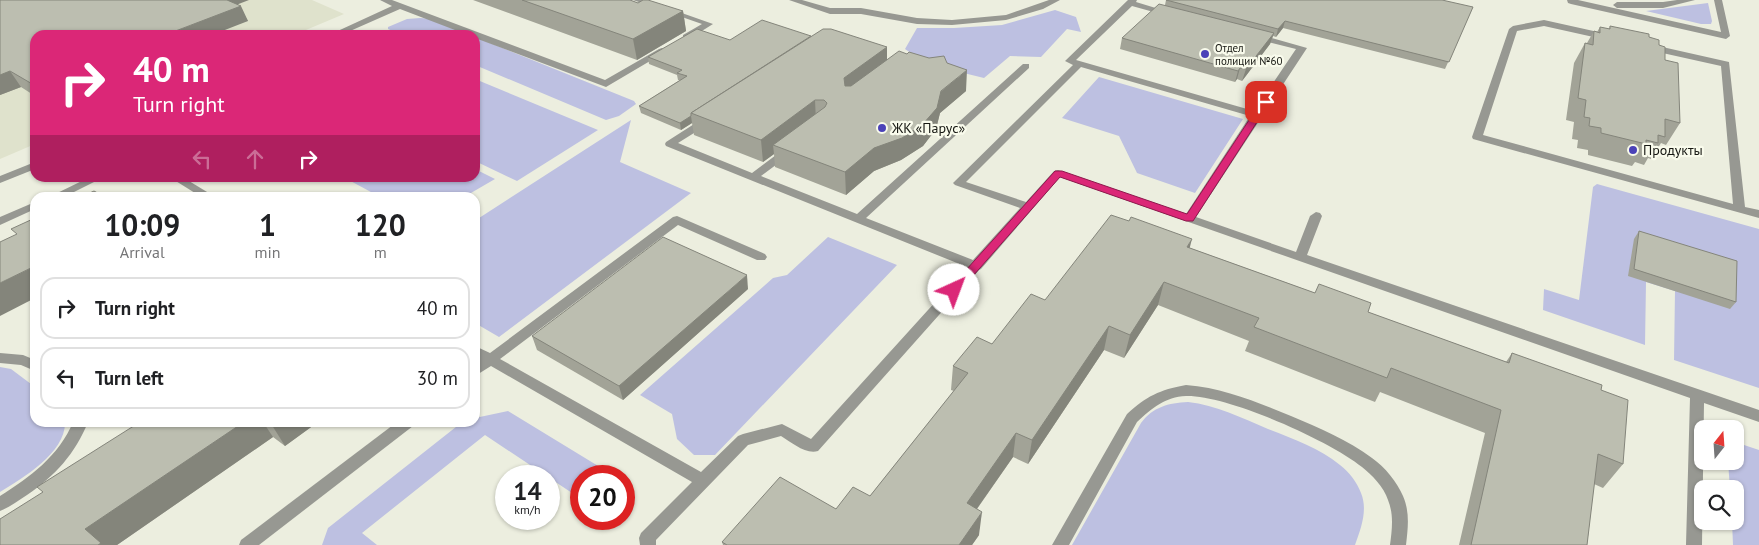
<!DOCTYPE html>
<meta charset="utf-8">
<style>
:root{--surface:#fff;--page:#f2f2f2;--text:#202124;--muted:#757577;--line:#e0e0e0}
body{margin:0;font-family:"PT Sans",sans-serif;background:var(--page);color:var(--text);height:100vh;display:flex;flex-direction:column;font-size:19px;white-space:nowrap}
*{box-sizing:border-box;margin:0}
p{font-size:16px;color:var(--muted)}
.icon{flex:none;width:28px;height:28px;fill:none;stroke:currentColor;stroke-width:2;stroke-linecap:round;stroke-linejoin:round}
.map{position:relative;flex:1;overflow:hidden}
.sheet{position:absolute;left:30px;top:192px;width:450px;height:235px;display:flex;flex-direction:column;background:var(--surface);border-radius:15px;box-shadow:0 1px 4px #0004}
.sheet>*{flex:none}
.hud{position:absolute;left:30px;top:30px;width:450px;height:152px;border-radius:15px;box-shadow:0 1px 4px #0004;background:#db2777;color:#fff;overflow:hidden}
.needle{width:32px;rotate:17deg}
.controls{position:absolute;left:1694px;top:420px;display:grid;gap:10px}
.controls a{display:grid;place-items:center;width:50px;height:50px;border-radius:10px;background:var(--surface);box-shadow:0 1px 4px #0004;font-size:25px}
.speed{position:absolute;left:495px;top:465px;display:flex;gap:10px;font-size:25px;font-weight:700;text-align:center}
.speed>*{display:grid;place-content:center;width:65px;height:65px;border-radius:50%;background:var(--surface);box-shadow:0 1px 4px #0004;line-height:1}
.speed small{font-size:12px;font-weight:400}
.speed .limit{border:8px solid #d22;background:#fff;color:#111}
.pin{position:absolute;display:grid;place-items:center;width:42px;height:42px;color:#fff;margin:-21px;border-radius:10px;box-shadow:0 2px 8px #0006}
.me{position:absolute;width:55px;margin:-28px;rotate:43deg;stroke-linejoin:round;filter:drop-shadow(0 0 4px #0008)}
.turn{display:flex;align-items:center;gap:18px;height:105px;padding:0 20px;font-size:22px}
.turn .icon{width:65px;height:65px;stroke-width:2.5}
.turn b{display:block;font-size:35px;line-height:42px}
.lanes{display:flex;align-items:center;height:48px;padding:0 20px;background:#0003;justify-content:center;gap:25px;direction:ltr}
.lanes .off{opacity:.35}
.eta{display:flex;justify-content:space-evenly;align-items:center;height:85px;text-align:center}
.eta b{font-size:30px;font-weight:700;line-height:35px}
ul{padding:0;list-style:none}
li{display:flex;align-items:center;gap:15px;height:62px;margin:0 10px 8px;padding:0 10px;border:2px solid var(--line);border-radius:15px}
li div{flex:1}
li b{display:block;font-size:19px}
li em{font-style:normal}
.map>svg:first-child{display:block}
.built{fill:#dfe2cc}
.green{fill:#bdc0e1}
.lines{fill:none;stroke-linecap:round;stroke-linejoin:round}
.service{fill:#979892;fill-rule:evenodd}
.wall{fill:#a2a397}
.shaded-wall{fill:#84857b}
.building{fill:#bcbeb0;stroke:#84857b}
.route{fill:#db2777;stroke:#8e194d}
.poi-dot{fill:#4b42b8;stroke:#f9fbec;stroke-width:2}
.labels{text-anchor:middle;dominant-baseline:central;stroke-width:4.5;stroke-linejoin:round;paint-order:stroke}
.far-poi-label{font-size:11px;fill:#161712;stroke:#f9fbec;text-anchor:start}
.poi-label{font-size:14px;fill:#161712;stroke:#f9fbec;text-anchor:start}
</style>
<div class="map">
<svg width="1759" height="545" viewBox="0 0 1759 545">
<rect width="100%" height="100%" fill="#eceedf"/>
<path class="built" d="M0 0H312L344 14 294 35H35V144L0 159Z"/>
<g class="green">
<path d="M1708 3 1712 21 1711 24H1701L1646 11Z"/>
<path d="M1055 10 1076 17 1081 32 1067 29 1041 57 1010 56 984 78 927 64 905 49 917 28H954L1002 25Z"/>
<path d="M420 18 433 19 471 35H402L388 29V27L407 19Z"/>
<path d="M475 37 634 101 636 104 619 116 606 120 475 65Z"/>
<path d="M1099 77 1243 119 1195 193 1137 173 1119 136 1062 118Z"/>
<path d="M475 79 598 130 517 181 475 161Z"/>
<path d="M631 120 620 162 691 193 499 337 475 323 476 220Z"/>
<path d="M475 169 495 179 464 197 382 198 345 178H475Z"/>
<path d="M1597 184 1759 229V388L1674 360 1675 291 1646 282 1645 345 1543 310 1544 289 1579 300 1593 187Z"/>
<path d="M828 237 897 265 715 455H694L677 439 672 414 640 395 773 278 787 275Z"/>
<path d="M0 367 11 369 35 387V422L65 423C65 453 23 478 0 492Z"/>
<path d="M1188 402C1216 405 1242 418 1268 429 1293 439 1319 448 1340 465 1349 472 1357 482 1361 493 1368 510 1361 528 1355 545H1072L1141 423C1153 407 1168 403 1188 402Z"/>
<path d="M508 411 608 472 605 476H581V499L485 435 362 533 377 545H322L328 528 461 423 475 422V418Z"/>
<path d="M1735 442 1759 450V545H1733L1732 521H1735V489H1730L1728 461H1735Z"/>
</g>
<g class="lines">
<g class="service">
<path d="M380 0H392L605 80 659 49 662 48 667 51 606 87 475 38V35H468L400 9 341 35H329L392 6Z"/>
<path d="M633 0H645L713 24 689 39H683V35L702 24Z"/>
<path d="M789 0H802L830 8H861L917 18 952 20 1006 15 1049 0H1060L1043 9 1006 20 952 25 917 24 861 14H830Z"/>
<path d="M1128 0H1137L1136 2 1172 13 1168 16 1132 6 1076 60 1254 111 1296 49 1252 38V34H1258L1307 48 1196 217 1296 252 1310 216 1316 212 1320 213 1322 216 1307 255 1759 410V422L1704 403 1702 545H1686L1690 398 1060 177 981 269 979 270 818 451C806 455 791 442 781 436L748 445 656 540V545H640L639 538 641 533 692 482 491 366 475 376V364L480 360 475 357V346L490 353 673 217 677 216 765 254 767 257 765 260H757L678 225 500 359 701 472 738 436 743 434 782 424 811 439 967 267 666 146 665 144 666 142 702 119H710V123L678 143 752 173 784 149H792L793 151 792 153 761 176 857 214 1023 64H1029V68L866 218 973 260 1020 208 955 185 953 183 1073 65 1065 61ZM1081 67 1250 116 1186 214 1058 170 1054 171 1026 202 966 182Z"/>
<path d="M1567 0H1578L1721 32 1714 0H1722L1730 36 1726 39 1571 4 1568 3Z"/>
<path d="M1677 0H1695L1663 8H1617L1613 5 1617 2H1663Z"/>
<path d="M1544 20 1607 34 1611 37 1607 40 1544 26 1517 31 1483 135 1733 204 1721 66 1649 50 1644 47 1649 44 1729 62 1745 207 1759 210V218L1473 139 1472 137 1509 29 1513 26Z"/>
<path d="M35 162V169L0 183V176Z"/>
<path d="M88 178H102L62 198H47Z"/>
<path d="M171 178H184L217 198H203Z"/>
<path d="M35 202V209L0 225V217Z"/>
<path d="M0 353 23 355 35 360V371L21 365 0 363Z"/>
<path d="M1186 385C1224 388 1256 402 1291 416 1319 428 1348 440 1372 458 1385 467 1397 482 1403 496 1410 512 1408 528 1406 545H1390C1392 529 1394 515 1388 500 1384 487 1372 475 1362 467 1330 441 1228 395 1186 396 1165 397 1152 408 1137 422L1069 545H1052L1127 414C1147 396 1159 390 1186 385Z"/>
<path d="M73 422H88C75 454 55 476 27 495 18 501 10 507 0 511V496C30 477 59 456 73 422Z"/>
<path d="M397 422H415L413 426 259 545H239L241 540Z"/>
</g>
</g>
<g class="wall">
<path d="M0 0 237 4 248 21 35 35V96L21 87 0 95Z"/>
<path d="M473 0H630L638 3 683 11 686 31 637 60Z"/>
<path d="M1166 0 1473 7 1445 69 1283 28 1276 37 1273 36 1270 44 1242 81 1237 79 1235 82 1120 49 1122 38 1165 5Z"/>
<path d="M1610 26 1649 37 1659 45 1665 60 1680 123 1666 145 1661 143 1651 159 1648 158 1644 165 1635 162 1632 166 1588 155V150L1577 148 1578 140 1572 139 1574 122 1566 120 1574 63 1585 43H1587L1594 31 1597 32 1600 27 1609 29Z"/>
<path d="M811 36 887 47V60L907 54 947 63 966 91 940 113 936 129 923 146 901 160 874 171 846 195 775 167 774 154 763 162 694 135 692 123 681 130 641 113 639 106 680 80H678L677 75 649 64 648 57 730 40Z"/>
<path d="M1639 231 1736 302 1730 309 1628 276 1634 239Z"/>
<path d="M1190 248 1506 362 1512 353 1601 390 1623 464 1603 488 1594 484 1587 545H1459L1485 433 1380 392 1375 402 1245 351 1249 341 1158 305 1124 358 1104 350 1028 464 1013 457 977 509 979 535 972 545H723L722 542 836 509 870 496 954 391 951 390 953 366 992 344 1045 300Z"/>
<path d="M748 289 623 400 537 350 532 336Z"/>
<path d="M140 422H318L285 446 273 437 117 545H0L42 493Z"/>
</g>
<g class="shaded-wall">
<path d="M218 0H249L223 10Z"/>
<path d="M241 6 248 21 212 35H165Z"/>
<path d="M683 11 686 31 637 60 633 39Z"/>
<path d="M1285 21 1283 28 1276 37 1278 29Z"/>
<path d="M1274 33 1270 44 1242 81 1246 69Z"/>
<path d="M887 47V68L845 100 844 78Z"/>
<path d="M1240 68 1237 79 1235 82 1238 71Z"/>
<path d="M967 70 966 91 940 113 936 129 923 146 901 160 874 171 846 195 845 172Z"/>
<path d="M10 71 21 87 0 95V75Z"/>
<path d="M815 100 816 122 773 145 774 154 763 162 761 140Z"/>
<path d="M691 116 692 123 681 130 680 123Z"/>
<path d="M1192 239 1186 262 1187 247Z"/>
<path d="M35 266V298L0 316V283Z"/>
<path d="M747 275 748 289 623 400 619 386Z"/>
<path d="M1164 282 1158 305 1124 358 1130 335Z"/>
<path d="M1109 326 1104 350 1028 464 1032 440Z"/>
<path d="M244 422H263L273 437 117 545H98L85 529Z"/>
<path d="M270 422H318L285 446Z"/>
<path d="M1016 433 1013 457 964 527 967 503Z"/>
<path d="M982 512 979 535 972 545H959Z"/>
</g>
<g class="building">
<path d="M0 0H227L241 6 165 35H35V85H34L10 71 0 75Z"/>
<path d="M522 0H630L638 3 643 0H648L683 11 633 39Z"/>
<path d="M1166 0H1442L1473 7 1449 62 1285 21 1278 29Z"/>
<path d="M1159 4 1274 33 1246 69 1240 68 1238 71 1122 38Z"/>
<path d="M762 20 811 36 691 113V116L680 123 639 106 687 76 677 73 682 70 648 57 697 29 730 40Z"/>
<path d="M1610 26 1649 34V37L1659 40V45L1665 47V60L1678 63 1680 123 1665 119V137L1658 135V143L1646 140V144L1601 133V128L1589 126 1590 118 1584 117 1586 100 1578 98 1585 43 1593 45 1594 31 1600 33V27L1610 29Z"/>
<path d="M823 29H831L887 47 844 78 845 86H851L899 51 907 54 909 52 929 58 944 56 947 63 967 70 941 91 937 108 923 124 902 138 874 148 845 172 773 145 825 107 827 103 824 100H815L761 140 691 113Z"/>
<path d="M94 191 103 196 110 193 117 198H79Z"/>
<path d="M1111 215 1129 221 1131 217 1192 239 1187 247 1315 293 1319 284 1371 303 1368 312 1509 363 1512 353 1602 385 1601 390 1628 400 1623 464 1598 454 1587 545H1471L1501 410 1391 368 1387 378 1254 327 1259 318 1164 282 1130 335 1109 326 1032 440 1016 433 967 503 982 512 959 545H727L722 542 780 477 836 509 853 487 870 496 968 373 953 366 977 337 992 344 1031 294 1045 300Z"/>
<path d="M35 218V266L0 283V242L17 234 11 229Z"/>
<path d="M1639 231 1737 261 1736 302 1634 269Z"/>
<path d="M663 237 747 275 619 386 532 336Z"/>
<path d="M140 422H244L85 529 101 543 98 545H0V519L43 492 37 487Z"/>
</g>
<path class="route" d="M1266 99 1270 102 1193 221H1186L1060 177 958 293H950L948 290 1055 171H1062L1187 214 1261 102Z"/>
<g class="poi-dot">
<circle cx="1205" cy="54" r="5"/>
<circle cx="882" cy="128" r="5"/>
<circle cx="1633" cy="150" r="5"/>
</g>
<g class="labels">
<g class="far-poi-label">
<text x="1215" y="48">Отдел<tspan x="1215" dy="13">полиции №60</tspan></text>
</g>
<g class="poi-label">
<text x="892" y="128">ЖК «Парус»</text>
<text x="1643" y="150">Продукты</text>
</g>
</g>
</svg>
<div class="controls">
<a><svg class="needle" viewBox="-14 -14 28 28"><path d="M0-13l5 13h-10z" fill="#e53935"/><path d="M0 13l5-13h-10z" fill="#757577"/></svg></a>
<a><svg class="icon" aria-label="search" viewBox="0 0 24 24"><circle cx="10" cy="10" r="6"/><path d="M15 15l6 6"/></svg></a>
</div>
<div class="speed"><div>14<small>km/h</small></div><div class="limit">20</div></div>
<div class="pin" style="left:1266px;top:102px;background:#d93025"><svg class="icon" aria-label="arrive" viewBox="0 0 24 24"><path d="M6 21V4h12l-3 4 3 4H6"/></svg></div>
<svg class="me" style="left:954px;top:290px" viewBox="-20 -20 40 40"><circle r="19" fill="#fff"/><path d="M0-13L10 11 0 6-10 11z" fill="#db2777"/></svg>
<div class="hud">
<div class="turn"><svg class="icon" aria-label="right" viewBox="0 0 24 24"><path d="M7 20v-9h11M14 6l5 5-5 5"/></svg><div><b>40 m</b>Turn right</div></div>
<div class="lanes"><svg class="icon off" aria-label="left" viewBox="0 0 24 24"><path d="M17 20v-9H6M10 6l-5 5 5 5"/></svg><svg class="icon off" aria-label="ahead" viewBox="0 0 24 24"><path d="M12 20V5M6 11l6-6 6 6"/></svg><svg class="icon" aria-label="right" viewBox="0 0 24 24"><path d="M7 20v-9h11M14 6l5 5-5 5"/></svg></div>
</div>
<section class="sheet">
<div class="eta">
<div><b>10:09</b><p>Arrival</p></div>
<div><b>1</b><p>min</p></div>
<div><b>120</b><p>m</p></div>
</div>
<ul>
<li><svg class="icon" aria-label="right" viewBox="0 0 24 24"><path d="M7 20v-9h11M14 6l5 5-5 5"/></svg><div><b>Turn right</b></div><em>40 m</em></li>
<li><svg class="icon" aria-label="left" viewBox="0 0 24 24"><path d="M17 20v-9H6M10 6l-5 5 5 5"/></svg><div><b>Turn left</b></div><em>30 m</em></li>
</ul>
</section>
</div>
